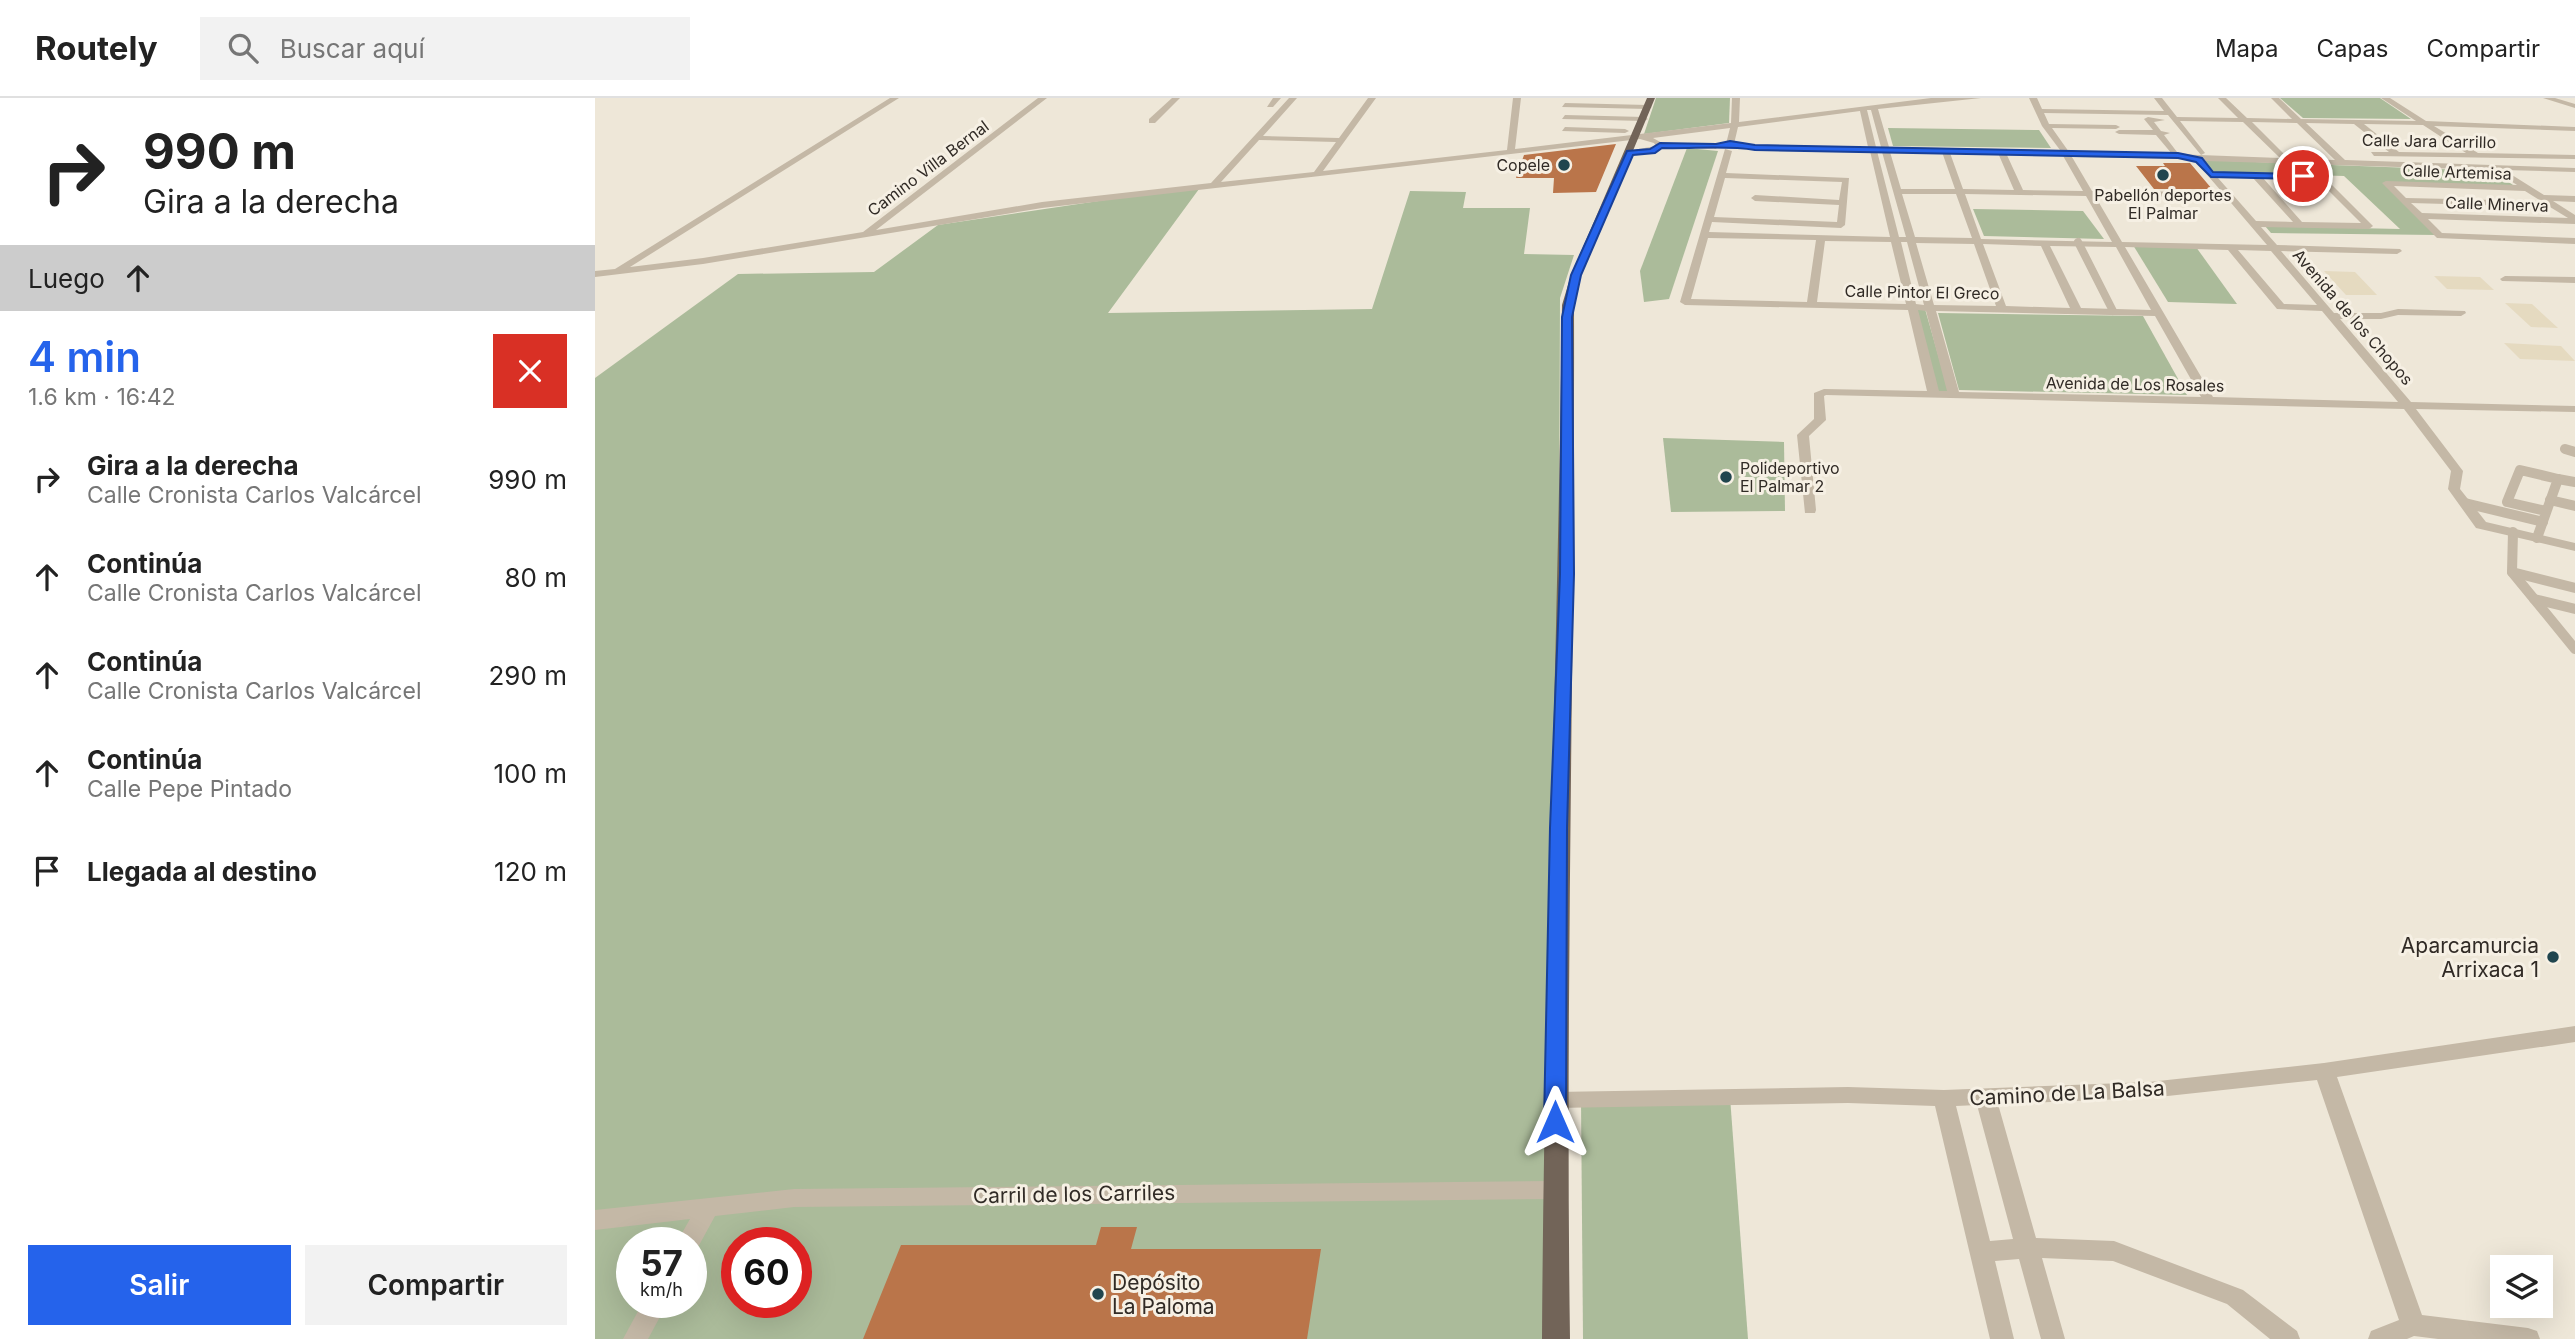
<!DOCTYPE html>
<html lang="es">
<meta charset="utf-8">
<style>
:root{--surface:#fff;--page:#f2f2f2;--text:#222;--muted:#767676;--line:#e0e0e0;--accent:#2563eb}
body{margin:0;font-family:Inter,sans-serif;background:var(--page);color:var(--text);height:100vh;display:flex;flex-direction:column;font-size:26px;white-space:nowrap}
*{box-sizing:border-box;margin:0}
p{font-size:23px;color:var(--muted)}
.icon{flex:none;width:38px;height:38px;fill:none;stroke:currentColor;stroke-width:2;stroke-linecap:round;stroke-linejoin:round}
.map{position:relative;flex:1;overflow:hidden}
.panel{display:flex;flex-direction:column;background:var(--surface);width:595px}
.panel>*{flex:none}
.guide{background:#fff;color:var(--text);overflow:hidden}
.tools{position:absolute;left:1895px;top:1157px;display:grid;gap:14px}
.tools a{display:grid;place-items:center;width:63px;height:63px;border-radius:0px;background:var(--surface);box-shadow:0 7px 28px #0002;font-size:35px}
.speed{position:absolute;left:21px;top:1129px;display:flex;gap:14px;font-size:35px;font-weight:700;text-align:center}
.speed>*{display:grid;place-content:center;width:91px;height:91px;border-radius:50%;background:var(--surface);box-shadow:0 7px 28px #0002;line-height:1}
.speed small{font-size:18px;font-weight:400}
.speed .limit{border:10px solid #d22;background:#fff;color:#111}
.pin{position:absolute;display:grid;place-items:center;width:60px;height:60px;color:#fff;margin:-30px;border:4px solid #fff;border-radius:50%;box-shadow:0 2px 7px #0007}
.me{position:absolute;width:77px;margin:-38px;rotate:0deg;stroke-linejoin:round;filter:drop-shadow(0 0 5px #0008)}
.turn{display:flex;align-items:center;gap:24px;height:147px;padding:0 28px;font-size:32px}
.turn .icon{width:91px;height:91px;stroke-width:2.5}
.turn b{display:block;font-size:49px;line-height:60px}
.then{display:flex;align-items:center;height:66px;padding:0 28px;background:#0003;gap:14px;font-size:26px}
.round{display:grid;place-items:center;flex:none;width:74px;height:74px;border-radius:0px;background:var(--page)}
.headline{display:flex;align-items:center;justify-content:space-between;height:119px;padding:0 28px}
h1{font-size:42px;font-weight:600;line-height:52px;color:var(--accent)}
.button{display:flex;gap:14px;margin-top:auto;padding:14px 28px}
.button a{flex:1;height:80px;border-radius:0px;background:var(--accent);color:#fff;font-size:28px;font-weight:600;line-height:80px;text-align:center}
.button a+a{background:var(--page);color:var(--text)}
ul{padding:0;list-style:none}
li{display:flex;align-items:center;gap:21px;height:98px;padding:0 28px}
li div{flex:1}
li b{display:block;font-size:26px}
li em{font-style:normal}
header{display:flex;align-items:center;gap:42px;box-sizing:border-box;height:98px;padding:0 35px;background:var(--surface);border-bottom:2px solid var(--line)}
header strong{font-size:33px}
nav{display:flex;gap:38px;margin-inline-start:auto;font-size:24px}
.search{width:490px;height:63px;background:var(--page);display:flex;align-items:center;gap:18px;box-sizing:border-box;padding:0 24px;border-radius:0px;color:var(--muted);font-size:26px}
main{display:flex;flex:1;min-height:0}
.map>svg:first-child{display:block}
.green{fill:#abbb9a;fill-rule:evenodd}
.plaza{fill:#e5dac0}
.building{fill:#ba754a}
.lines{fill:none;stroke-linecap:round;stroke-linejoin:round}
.pedestrian-far1{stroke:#c4b8a6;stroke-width:8}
.pedestrian{stroke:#c4b8a6;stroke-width:10}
.minor{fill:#c4b8a6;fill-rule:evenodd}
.primary{fill:#726458;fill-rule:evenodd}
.route{fill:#2563eb;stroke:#184099;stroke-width:2}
.poi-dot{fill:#20454e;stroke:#f6f0e4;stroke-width:2.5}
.labels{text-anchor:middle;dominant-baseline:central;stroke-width:6;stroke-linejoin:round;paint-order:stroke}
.far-street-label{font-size:16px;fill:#312b26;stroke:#f6f0e4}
.far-poi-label{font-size:16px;fill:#312b26;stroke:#f6f0e4;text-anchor:end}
.near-poi-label{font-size:21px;fill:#312b26;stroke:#f6f0e4;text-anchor:end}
.near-street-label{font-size:21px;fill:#312b26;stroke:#f6f0e4}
</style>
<header>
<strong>Routely</strong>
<div class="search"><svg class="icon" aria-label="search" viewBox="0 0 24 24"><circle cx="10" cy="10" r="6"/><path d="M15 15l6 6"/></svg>Buscar aquí</div>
<nav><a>Mapa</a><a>Capas</a><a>Compartir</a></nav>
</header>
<main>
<section class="panel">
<div class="guide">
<div class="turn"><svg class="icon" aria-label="right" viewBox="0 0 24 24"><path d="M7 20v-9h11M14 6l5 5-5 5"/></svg><div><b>990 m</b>Gira a la derecha</div></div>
<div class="then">Luego<svg class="icon" aria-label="ahead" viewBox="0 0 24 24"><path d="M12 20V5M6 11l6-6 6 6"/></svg></div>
</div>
<div class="headline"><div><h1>4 min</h1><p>1.6 km · 16:42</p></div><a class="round" style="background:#d93025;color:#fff"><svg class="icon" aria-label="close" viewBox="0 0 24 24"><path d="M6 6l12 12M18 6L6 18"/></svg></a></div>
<ul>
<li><svg class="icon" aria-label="right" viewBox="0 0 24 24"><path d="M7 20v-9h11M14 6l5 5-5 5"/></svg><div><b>Gira a la derecha</b><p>Calle Cronista Carlos Valcárcel</p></div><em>990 m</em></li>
<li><svg class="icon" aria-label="ahead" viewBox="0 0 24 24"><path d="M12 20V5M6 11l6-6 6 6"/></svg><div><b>Continúa</b><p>Calle Cronista Carlos Valcárcel</p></div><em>80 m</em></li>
<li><svg class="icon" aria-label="ahead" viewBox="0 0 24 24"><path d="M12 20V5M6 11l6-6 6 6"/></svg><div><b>Continúa</b><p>Calle Cronista Carlos Valcárcel</p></div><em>290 m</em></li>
<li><svg class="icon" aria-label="ahead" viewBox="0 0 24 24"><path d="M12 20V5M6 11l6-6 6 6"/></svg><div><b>Continúa</b><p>Calle Pepe Pintado</p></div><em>100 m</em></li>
<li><svg class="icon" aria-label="arrive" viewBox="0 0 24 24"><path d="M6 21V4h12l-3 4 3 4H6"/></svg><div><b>Llegada al destino</b></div><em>120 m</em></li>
</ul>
<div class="button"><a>Salir</a><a>Compartir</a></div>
</section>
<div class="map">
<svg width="1980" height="1241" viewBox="0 0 1980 1241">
<rect width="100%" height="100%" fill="#eee7d8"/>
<g class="green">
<path d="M1061 0H1135L1134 25 1049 36Z"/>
<path d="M1685 0H1785L1816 21 1708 20Z"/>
<path d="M1293 30 1444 32 1456 50 1298 48Z"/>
<path d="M1092 50 1123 53 1074 201 1049 204 1045 173Z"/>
<path d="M1608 62 1897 73 1921 89 1789 84 1842 137 1676 135 1670 128 1805 131 1749 78 1618 74Z"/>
<path d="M604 91 513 215 777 211 815 93 871 94 868 110H935L929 156 979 157 965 200 961 1241H0V280L143 176 279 174 343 127 517 101ZM37 1144H96V1204H37ZM142 1144H201V1204H142Z"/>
<path d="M1378 111 1488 113 1509 141 1389 138Z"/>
<path d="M1538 147 1601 149 1642 206 1573 204Z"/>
<path d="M1322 211H1330L1354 295H1342Z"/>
<path d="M1343 215 1548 218 1592 297 1364 292Z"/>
<path d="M1068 340 1189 344 1190 413 1076 414Z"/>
<path d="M1135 999 1153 1241H988L986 1001Z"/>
</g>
<g class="plaza">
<path d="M1729 173 1760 174 1782 197H1751Z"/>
<path d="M1839 178 1885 179 1899 192 1852 191Z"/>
<path d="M1910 205 1937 206 1963 230 1936 229Z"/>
<path d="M1909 245 1966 248 1980 263 1925 261Z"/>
</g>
<g class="building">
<path d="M1021 46 1001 94 958 95 959 80H921L929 57Z"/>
<path d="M1568 65H1595L1617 91H1559L1541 68H1570Z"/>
<path d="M506 1129H542L536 1151H726L712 1241H268L306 1147H501Z"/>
</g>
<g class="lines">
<path class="pedestrian-far1" d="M1483 144 1518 213"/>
<g class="pedestrian">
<path d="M1970 351 1980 354"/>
<path d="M1963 381 1980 384"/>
<path d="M1955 402 1980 408"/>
<path d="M1870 405 1948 424"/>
<path d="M1918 434 1917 474 1980 551"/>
<path d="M1942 440 1963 381 1925 372 1912 404 1951 413"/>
<path d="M1917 474 1980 490"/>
<path d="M1939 501 1980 511"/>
</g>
<g class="minor">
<path d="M295 0H304L35 169 108 160 268 134 443 0H452L281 132 447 104 616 85 694 0H702L668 38 744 40 773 0H781L728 73 912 52 918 0H926L920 51 1136 25 1137 0H1145L1144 24 1336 0H1386L1283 11 1294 49 1465 52 1447 28 1434 0H1442L1447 11 1569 13 1559 0H1567L1582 19 1643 20 1623 0H1631L1652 20 1697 21 1676 0H1684L1706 21 1821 23 1786 0H1795L1831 23 1980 29V33L1839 28 1883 55 1980 57V61L1779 58 1776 54H1794L1759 26 1711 25 1750 62 1980 70V74L1909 72 1949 97 1980 98V104L1958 103 1980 117V126L1833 121 1847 135 1980 140V146L1842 140 1787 85 1791 83 1922 87 1899 72 1609 63 1619 75 1727 77 1778 128 1774 131 1666 129 1682 147 1805 151 1807 153 1802 156 1686 153 1739 215H1786L1803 211 1870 213 1871 215 1866 218 1803 217 1786 221H1745L1816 304 1980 308V314L1821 311 1868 373 1865 391 1891 424 1980 445V453L1881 430 1853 391 1856 373 1809 311 1231 297 1229 298 1231 322 1214 338 1221 412 1220 415H1210L1202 337 1219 321V295L1229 291 1332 293 1313 212 1090 207 1085 204 1130 51 1137 53 1131 75 1254 80 1250 127 1246 130 1117 124 1114 134 1295 139 1275 53 1147 51 1143 49 1147 47 1273 49 1265 13 1143 29 1139 46 1135 48 1131 46 1135 30 1058 40 1067 45 1124 47 1121 51 1069 49 1057 55 1032 57V53L1061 48 1059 45 1045 41 447 110 108 166 0 179V173L20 171ZM1272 12H1276L1286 49H1281ZM1449 15 1573 17 1606 57 1610 55 1585 23 1648 24 1685 60 1578 56 1582 54 1569 37 1575 35 1566 33 1559 24 1570 22 1553 19 1549 21 1558 32H1524L1520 34 1524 36 1561 37 1577 56 1474 54 1457 30 1521 31 1525 29 1521 27 1454 26ZM1657 24 1702 25 1740 62 1694 61ZM1769 26 1828 27 1871 55 1804 54ZM664 42 741 44 719 74 626 84ZM1282 53 1287 54 1311 139H1304ZM1295 54H1347L1360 91H1306ZM1355 55H1403L1419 92 1368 91ZM1411 55 1467 56 1488 93 1428 92ZM1477 59 1595 61 1601 64 1627 94 1497 93ZM1130 80 1247 84 1244 102 1160 97 1156 100 1160 103 1244 107 1242 124 1119 119ZM1623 80H1658L1698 124 1661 123ZM1668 80 1722 81 1766 125 1707 124ZM1799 88 1930 93 1946 103 1811 100ZM1307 96H1361L1377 140 1320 139ZM1370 96 1491 98 1517 144 1386 141ZM1500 98 1631 99 1672 147 1527 144ZM1816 105 1955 109 1973 120 1827 115ZM1113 140 1221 142 1212 204 1096 201ZM1230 143 1296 144 1311 206 1222 204ZM1306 144H1312L1329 207 1321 206ZM1321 145 1379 146 1401 208 1339 207ZM1388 146 1446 148 1475 210 1411 208ZM1455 148 1521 149 1556 212 1486 210ZM1530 149 1633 152 1682 211 1727 213 1803 304 1618 299ZM1643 152 1676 153 1722 207 1689 206ZM1323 212 1331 213 1352 293H1344ZM1341 213 1560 218 1606 299 1364 294Z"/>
<path d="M577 0H585L560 25H554V21Z"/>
<path d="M678 0H686L678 9H672Z"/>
<path d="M1948 0H1960L1980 6V10Z"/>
<path d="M970 5 1053 7 1057 9 1053 11 967 9Z"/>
<path d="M970 17 1049 19 1053 21 1049 23 967 21Z"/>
<path d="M970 29 1030 31 1034 33 1030 35 967 33Z"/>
<path d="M1910 178 1980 179V185L1907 183 1905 181Z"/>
<path d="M1980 928V944L1742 979 1827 1217 1933 1230 1942 1233 1945 1241H1843L1819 1238 1812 1241H1773L1776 1233 1804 1222 1722 982 1554 1000 1403 1006 1441 1140 1519 1143 1648 1192 1702 1233 1705 1241H1675L1632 1206 1518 1163 1447 1160 1470 1241H1446L1424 1161 1400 1163 1419 1241H1395L1340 1008 1253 1005 960 1010 953 1008 949 1002 953 996 960 994 1253 989 1349 992 1554 984 1729 965ZM1382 1007 1418 1141 1395 1143 1361 1008Z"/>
<path d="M960 1083 968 1085 971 1092 968 1099 960 1101 199 1109 120 1118 102 1151 96 1153V1144H82L95 1121 0 1132V1112L199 1091Z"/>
<path d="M48 1204H73L53 1241H28Z"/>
</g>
<path class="primary" d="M1052 0H1060L986 177 979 207C980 552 970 896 975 1241H947C949 896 963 552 967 207L976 177Z"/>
</g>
<path class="route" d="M1135 43 1160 47 1583 55 1607 60 1618 74 1708 76 1712 78 1708 81 1616 79 1601 64 1583 60 1160 52C1130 47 1098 51 1067 50L1060 55 1038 57 986 177 977 219 979 476 972 730 971 1024 968 1030 960 1033 952 1030 949 1024 955 730 965 476 967 219 976 177 1032 53 1055 51 1065 45 1121 46Z"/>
<g class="poi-dot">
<circle cx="969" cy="67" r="7"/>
<circle cx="1568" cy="77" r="7"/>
<circle cx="1131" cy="379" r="7"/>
<circle cx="1958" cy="859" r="7"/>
<circle cx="503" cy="1196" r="7"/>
</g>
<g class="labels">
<g class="far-street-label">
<text transform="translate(1834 43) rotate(1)">Calle Jara Carrillo</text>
<text transform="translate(333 70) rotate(-37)">Camino Villa Bernal</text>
<text transform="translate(1862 74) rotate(2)">Calle Artemisa</text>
<text transform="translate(1902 106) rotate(2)">Calle Minerva</text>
<text transform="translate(1327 194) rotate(1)">Calle Pintor El Greco</text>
<text transform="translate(1758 219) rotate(49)">Avenida de los Chopos</text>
<text transform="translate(1540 286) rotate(1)">Avenida de Los Rosales</text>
</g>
<g class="far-poi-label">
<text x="955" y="67">Copele</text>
<text x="1568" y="97" text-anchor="middle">Pabellón deportes<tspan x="1568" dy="18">El Palmar</tspan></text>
<text x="1145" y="370" text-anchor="start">Polideportivo<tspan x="1145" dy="18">El Palmar 2</tspan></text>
</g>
<g class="near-poi-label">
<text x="1944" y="847">Aparcamurcia<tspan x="1944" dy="24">Arrixaca 1</tspan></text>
<text x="517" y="1184" text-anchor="start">Depósito<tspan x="517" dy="24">La Paloma</tspan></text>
</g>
<g class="near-street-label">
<text transform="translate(1472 995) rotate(-3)">Camino de La Balsa</text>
<text transform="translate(479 1096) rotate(-1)">Carril de los Carriles</text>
</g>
</g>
</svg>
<div class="tools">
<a><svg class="icon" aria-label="layers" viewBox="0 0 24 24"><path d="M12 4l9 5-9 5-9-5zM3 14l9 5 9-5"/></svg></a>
</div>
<div class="speed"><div>57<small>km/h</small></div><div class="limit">60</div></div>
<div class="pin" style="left:1708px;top:78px;background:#d93025"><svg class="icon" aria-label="arrive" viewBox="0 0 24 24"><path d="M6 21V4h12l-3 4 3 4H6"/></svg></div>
<svg class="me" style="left:960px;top:1024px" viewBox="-20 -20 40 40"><path d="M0-17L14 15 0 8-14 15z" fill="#2563eb" stroke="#fff" stroke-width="4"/></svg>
</div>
</main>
